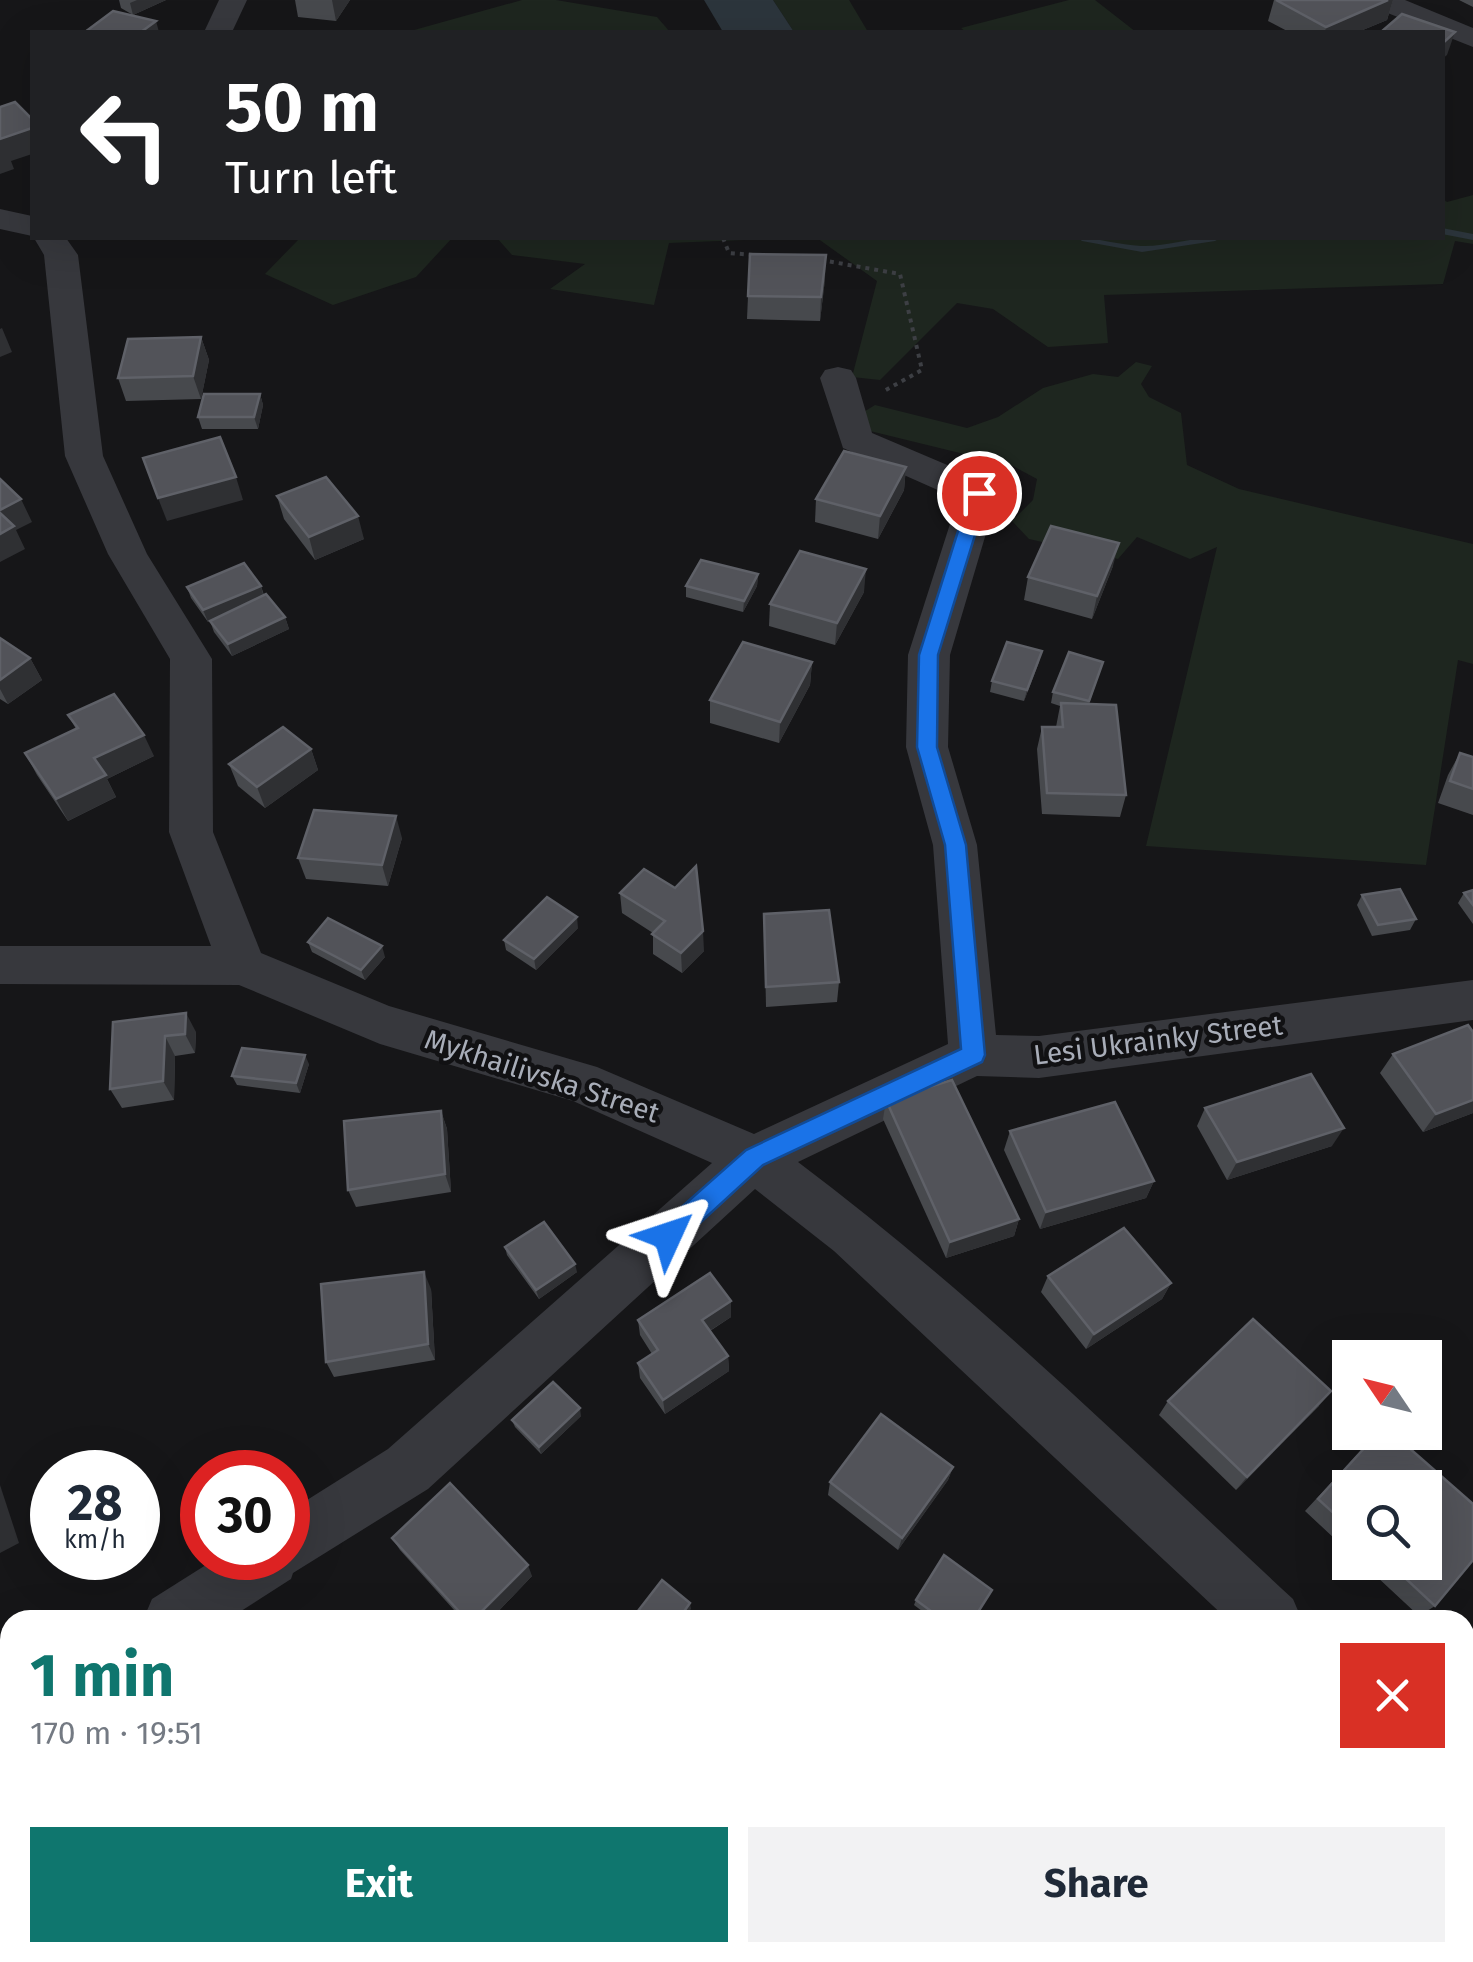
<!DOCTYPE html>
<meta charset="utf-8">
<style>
:root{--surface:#fff;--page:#f2f2f3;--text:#1f2937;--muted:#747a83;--accent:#0f766e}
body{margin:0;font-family:"Fira Sans",sans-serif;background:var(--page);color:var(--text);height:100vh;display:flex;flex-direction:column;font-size:38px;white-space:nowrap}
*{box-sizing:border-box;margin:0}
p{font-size:32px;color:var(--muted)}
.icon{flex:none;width:55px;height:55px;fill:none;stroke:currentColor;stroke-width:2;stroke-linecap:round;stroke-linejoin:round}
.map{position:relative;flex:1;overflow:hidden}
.panel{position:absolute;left:0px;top:1610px;width:1475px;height:352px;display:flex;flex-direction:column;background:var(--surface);border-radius:30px 30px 0 0;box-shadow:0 10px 40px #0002}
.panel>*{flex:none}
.banner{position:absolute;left:30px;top:30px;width:1415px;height:210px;border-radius:0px;box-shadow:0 10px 40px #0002;background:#202124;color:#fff;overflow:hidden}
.needle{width:65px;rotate:305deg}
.controls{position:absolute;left:1332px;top:1340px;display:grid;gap:20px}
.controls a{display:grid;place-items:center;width:110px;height:110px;border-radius:0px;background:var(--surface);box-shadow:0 10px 40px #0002;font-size:50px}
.speed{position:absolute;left:30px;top:1450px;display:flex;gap:20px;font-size:50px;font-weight:700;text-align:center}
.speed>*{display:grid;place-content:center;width:130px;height:130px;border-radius:50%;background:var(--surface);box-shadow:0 10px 40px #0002;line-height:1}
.speed small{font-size:25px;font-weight:400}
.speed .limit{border:15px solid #d22;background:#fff;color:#111}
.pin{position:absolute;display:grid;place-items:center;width:85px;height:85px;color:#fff;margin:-42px;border:5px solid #fff;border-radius:50%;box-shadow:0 2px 10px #0007}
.me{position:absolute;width:110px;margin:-55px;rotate:48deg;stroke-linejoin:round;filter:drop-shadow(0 0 8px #0008)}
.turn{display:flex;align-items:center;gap:35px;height:210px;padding:0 30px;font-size:45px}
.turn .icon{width:130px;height:130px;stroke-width:2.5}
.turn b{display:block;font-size:70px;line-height:85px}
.round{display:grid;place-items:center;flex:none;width:105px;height:105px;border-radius:0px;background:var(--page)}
.headline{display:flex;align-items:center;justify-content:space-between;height:170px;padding:0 30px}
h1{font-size:60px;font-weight:700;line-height:75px;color:var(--accent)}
.cta{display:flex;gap:20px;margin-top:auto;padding:20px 30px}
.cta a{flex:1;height:115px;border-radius:0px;background:var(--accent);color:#fff;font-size:40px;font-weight:700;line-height:115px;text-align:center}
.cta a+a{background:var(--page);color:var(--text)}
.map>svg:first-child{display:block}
.green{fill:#1e261f}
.water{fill:#2c353c}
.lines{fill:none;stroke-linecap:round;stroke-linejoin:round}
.stream{fill:#2c353c;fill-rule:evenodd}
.path{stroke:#3d3f44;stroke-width:4;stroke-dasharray:4 5;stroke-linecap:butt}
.street{fill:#37383d;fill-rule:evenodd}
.wall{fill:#47494d}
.shaded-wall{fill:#2f3033}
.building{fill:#525359;stroke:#5f6168;stroke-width:2.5}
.route{fill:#1a73e8;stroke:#114b97;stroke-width:2.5}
.labels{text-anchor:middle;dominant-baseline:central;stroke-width:9;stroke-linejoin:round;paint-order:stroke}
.street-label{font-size:28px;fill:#a8adb8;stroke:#111113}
</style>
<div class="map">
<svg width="1473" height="1962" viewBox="0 0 1473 1962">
<rect width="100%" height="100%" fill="#161618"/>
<g class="green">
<path d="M522 0H556L657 17 670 32H407Z"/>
<path d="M773 0H849L868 32H794Z"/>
<path d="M1069 0H1095L1136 32H966L961 28Z"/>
<path d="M1473 195V244L1455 241 1443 284 1104 295 1108 343 1048 347 993 309 957 303 880 380 852 377 877 281 817 238H1442L1443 199 1447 202Z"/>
<path d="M300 238H452L416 277 333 305 265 274Z"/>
<path d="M497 238H797L669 243 654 305 550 289 585 264 512 255Z"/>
<path d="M1136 362 1152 366 1141 384 1149 397 1181 413 1187 465 1239 489 1473 544V664L1458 660 1426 865 1146 846 1217 547 1190 559 1137 537 1118 559 1029 539 1012 521 1033 500 1037 479 1013 466 870 431 862 413 875 405 967 428 998 417 1043 388 1093 374 1118 377Z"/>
<path d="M438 1952H804L812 1962H428Z"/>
</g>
<path class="water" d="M704 0H773L794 32H723Z"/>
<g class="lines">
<g class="stream">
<path d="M1442 228 1473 234V240L1442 234Z"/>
<path d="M1078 238C1099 238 1119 245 1141 246 1167 247 1193 236 1220 238L1215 241 1142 252 1082 241Z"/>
</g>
<g class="path">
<path d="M723 238 729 253 754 255"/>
<path d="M821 260 900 274 922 370 884 391"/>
</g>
<g class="street">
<path d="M219 0H247L232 32H204Z"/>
<path d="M1366 0H1405L1473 28V47L1370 6Z"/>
<path d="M0 209 32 216V236L0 229Z"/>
<path d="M34 238H66L78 255 103 456 147 554 212 659 213 832 261 953 389 1006 597 1067 754 1134 948 1044 933 845 906 747 908 655 958 499 843 448 820 378 825 370 838 367 851 370 856 378 872 433 992 484 998 493 950 655 948 747 977 845 996 1035 1039 1036 1473 980V1020L1039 1078 977 1076 798 1162C974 1294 1132 1450 1293 1599L1302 1620H1228L834 1251 755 1189 428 1489 293 1573 291 1579 227 1620H143L152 1599 217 1558H288V1512L388 1449 712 1163 573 1101 380 1044 239 985 0 984V946H211L169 832 170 659 108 554 65 456 44 255Z"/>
<path d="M10 1694V1758L0 1762V1698Z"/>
<path d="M1465 1772 1473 1775V1843L1465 1840Z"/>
</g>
</g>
<g class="wall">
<path d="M119 0H166L133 15 121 8Z"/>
<path d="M295 0H350L336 21 298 17Z"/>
<path d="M1274 0H1393L1387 20 1358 32H1289L1268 21Z"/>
<path d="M1459 0H1473V7Z"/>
<path d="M825 279 820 321 747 319 748 296Z"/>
<path d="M201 337 209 360 201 399 126 401 118 378Z"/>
<path d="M260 394 263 405 258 429H202L198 417Z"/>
<path d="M906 467 904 490 878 539 815 522 816 499Z"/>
<path d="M277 496 364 539 315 560 284 519Z"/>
<path d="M1113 566 1092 619 1024 600 1028 577Z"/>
<path d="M758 574 757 586 743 612 686 597V586Z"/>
<path d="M261 586 264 595 285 617 289 629 232 656 214 632 210 621 208 622 191 598 187 587Z"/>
<path d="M864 592 835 645 769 626 770 604Z"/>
<path d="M0 638 30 658 42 680 8 704 0 699Z"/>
<path d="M812 662 810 685 779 743 710 723V700Z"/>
<path d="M1039 662 1024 701 990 692 992 681Z"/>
<path d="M1103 662 1089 704 1126 795 1120 817 1042 814 1037 749 1042 727H1056L1060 706 1051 703 1053 692Z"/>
<path d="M68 715 154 756 107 779 116 797 68 821 37 775 25 753 76 729Z"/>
<path d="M311 749 318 770 265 808 238 786 229 764Z"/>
<path d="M1460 753 1473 757V815L1438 803 1448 775Z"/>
<path d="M402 838 388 886 306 879 298 858Z"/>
<path d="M644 869 704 951 682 973 653 954V933L622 913 620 893Z"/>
<path d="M1473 890V924L1458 903 1464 893Z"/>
<path d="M1362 895 1416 919 1410 930 1372 936 1357 905Z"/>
<path d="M764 914 839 982 837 1002 766 1007Z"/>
<path d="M578 928 536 970 506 950 504 940Z"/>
<path d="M308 942 385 957 365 980 312 952Z"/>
<path d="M113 1022 196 1032 195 1053 175 1056 174 1100 122 1108 110 1089Z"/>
<path d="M1473 1032V1113L1423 1132 1380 1073 1393 1054Z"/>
<path d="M309 1064 300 1093 237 1085 232 1076Z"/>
<path d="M886 1100 1019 1219 1014 1236 946 1258 883 1119Z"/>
<path d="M1205 1108 1332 1146 1227 1180 1197 1126Z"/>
<path d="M441 1111 447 1129 451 1192 356 1207 348 1190Z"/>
<path d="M1010 1131 1154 1181 1146 1198 1040 1229 1004 1150Z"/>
<path d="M505 1247 577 1272 539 1299 507 1255Z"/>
<path d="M1048 1276 1171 1283 1162 1299 1086 1349 1041 1292Z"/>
<path d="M431 1289 435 1360 334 1377 326 1362Z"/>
<path d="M731 1301V1317L710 1331 728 1356 729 1371 665 1414 640 1378 638 1363 652 1354 640 1335 638 1320Z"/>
<path d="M1168 1401 1319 1406 1236 1490 1159 1415Z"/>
<path d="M581 1416 541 1454 515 1427 512 1420Z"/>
<path d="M1378 1432H1391L1473 1504V1560L1435 1606 1419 1616 1361 1562H1425V1488H1350V1553L1305 1511Z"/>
<path d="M953 1467 948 1480 898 1550 828 1495 830 1482Z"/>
<path d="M392 1538 532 1576 490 1620H463L400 1550Z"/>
<path d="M916 1600 974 1620H934L914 1605Z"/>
<path d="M1471 1854 1473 1962H1320L1314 1952H1465V1855Z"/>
</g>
<g class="shaded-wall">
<path d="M137 0H166L133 15 130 3Z"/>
<path d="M332 0H350L336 21Z"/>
<path d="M1388 0H1393L1387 20 1358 32H1325L1326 27Z"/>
<path d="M156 21 159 32H141Z"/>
<path d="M1455 32 1447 55 1442 59V44Z"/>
<path d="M32 128V154L11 161 14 169 0 174V139Z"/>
<path d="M826 255 825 279 820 321 821 297Z"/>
<path d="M2 328 12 352 0 357V329Z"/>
<path d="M201 337 209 360 201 399 193 376Z"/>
<path d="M260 394 263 405 258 429 254 417Z"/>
<path d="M906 467 904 490 878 539 880 516Z"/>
<path d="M236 477 243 500 167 521 158 498Z"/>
<path d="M21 499 32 522 16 530 25 549 0 562V510Z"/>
<path d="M358 516 364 539 315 560 309 537Z"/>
<path d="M1119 543 1113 566 1092 619 1097 596Z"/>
<path d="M866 569 864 592 835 645 837 623Z"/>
<path d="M758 574 757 586 743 612 744 601Z"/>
<path d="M261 586 264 598 208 622 203 610Z"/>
<path d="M285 617 289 629 232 656 228 644Z"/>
<path d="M1042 651 1039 662 1024 701 1027 690Z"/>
<path d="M30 658 42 680 8 704 0 689V680Z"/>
<path d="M812 662 810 685 779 743 780 722Z"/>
<path d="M144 735 154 756 107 779 116 797 68 821 56 799 94 758Z"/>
<path d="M311 749 318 770 265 808 257 787Z"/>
<path d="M396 816 402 838 388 886 382 865Z"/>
<path d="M577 917 578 928 536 970 534 959Z"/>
<path d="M703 931 704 951 682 973 681 953Z"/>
<path d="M382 946 385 957 365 980 361 970Z"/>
<path d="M186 1013 196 1032 195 1053 185 1034Z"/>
<path d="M165 1036 175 1056 174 1100 163 1081Z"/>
<path d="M305 1055 309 1064 300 1093 296 1083Z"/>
<path d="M1473 1100V1113L1423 1132 1436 1114Z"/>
<path d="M441 1111 447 1129 451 1192 445 1174Z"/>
<path d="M1344 1128 1332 1146 1227 1180 1237 1162Z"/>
<path d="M1154 1181 1146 1198 1040 1229 1046 1212Z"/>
<path d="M1019 1219 1014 1236 946 1258 950 1242Z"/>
<path d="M575 1264 577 1272 539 1299 536 1290Z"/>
<path d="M424 1272 431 1289 435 1360 428 1344Z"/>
<path d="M1171 1283 1162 1299 1086 1349 1094 1334Z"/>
<path d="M731 1301V1317L703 1335 702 1320Z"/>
<path d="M728 1356 729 1371 665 1414 663 1400Z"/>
<path d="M1331 1391 1319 1406 1236 1490 1247 1477Z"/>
<path d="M580 1408 581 1416 541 1454 539 1447Z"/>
<path d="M953 1467 948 1480 898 1550 902 1538Z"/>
<path d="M0 1485 19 1543 0 1553Z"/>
<path d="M528 1565 532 1576 490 1620H473Z"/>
<path d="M690 1603 691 1609 682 1620H678Z"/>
</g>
<g class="building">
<path d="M1276 0H1388L1326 27Z"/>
<path d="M113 11 156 21 141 32H85Z"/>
<path d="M1402 14 1455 32 1442 44V32H1381Z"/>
<path d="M15 102 32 119V128L0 139V107Z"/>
<path d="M750 254 826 255 821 297 748 296Z"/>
<path d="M201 337 193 376 118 378 128 339Z"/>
<path d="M204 394H260L254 417H198Z"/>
<path d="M220 437 236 477 158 498 143 458Z"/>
<path d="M844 451 906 467 880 516 816 499Z"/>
<path d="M326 477 358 516 309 537 277 496Z"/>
<path d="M0 479 21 499 0 510Z"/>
<path d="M0 513 14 526 0 534Z"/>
<path d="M1051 526 1119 543 1097 596 1028 577Z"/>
<path d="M800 551 866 569 837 623 770 604Z"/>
<path d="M701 560 758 574 744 601 686 586Z"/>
<path d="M244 563 261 586 203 610 187 587Z"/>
<path d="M266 594 285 617 228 644 210 621Z"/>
<path d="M0 638 30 658 0 680Z"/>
<path d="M743 642 812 662 780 722 710 700Z"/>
<path d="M1007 642 1042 651 1027 690 992 681Z"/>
<path d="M1069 652 1103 662 1089 701 1053 692Z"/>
<path d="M114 694 144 735 94 758 106 775 56 799 25 753 78 728 68 715Z"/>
<path d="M1061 703 1116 705 1126 795 1047 793 1042 727H1063Z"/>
<path d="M283 727 311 749 257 787 229 764Z"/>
<path d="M1460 753 1473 757V789L1450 781Z"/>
<path d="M314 810 396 816 382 865 298 858Z"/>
<path d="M696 866 703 931 681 953 652 934 665 921 620 893 644 869 675 888Z"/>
<path d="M1400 889 1416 919 1378 925 1362 895Z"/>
<path d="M1473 890V905L1464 893Z"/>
<path d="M547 897 577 917 534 959 504 940Z"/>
<path d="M829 910 839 982 766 987 764 914Z"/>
<path d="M328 918 382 946 361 970 308 942Z"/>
<path d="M186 1013 185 1034 165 1036 163 1081 110 1089 113 1022Z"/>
<path d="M1468 1025 1473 1032V1100L1436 1114 1393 1054Z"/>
<path d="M242 1048 305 1055 296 1083 232 1076Z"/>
<path d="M1311 1074 1344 1128 1237 1162 1205 1108Z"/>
<path d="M952 1080 1019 1219 950 1242 886 1100Z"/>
<path d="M1115 1102 1154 1181 1046 1212 1010 1131Z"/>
<path d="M441 1111 445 1174 348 1190 344 1121Z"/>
<path d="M544 1222 575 1264 536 1290 505 1247Z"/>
<path d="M1124 1228 1171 1283 1094 1334 1048 1276Z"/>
<path d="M424 1272 428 1344 326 1362 321 1284Z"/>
<path d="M710 1273 731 1301 702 1320 728 1356 663 1400 638 1363 658 1350 638 1320Z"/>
<path d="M1253 1319 1331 1391 1247 1477 1168 1401Z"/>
<path d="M553 1382 580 1408 539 1447 512 1420Z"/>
<path d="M881 1414 953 1467 902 1538 830 1482Z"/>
<path d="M1379 1432H1391L1473 1504V1560L1435 1606 1388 1562H1425V1488H1350V1528L1318 1499Z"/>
<path d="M450 1483 528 1565 473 1620H467L392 1538Z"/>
<path d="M944 1555 992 1590 973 1620H943L916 1600Z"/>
<path d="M662 1580 690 1603 678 1620H631Z"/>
<path d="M1471 1854 1473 1857V1962H1337L1331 1952H1380L1382 1956 1386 1952H1465V1858Z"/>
</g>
<path class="route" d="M979 487 988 493 938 655 937 747 966 845 985 1055 982 1062 763 1165 677 1244 668 1247 659 1244 655 1236 659 1227 746 1150 961 1049 945 845 917 747 919 655 970 493Z"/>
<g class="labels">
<g class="street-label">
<text transform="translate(1158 1040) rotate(-7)">Lesi Ukrainky Street</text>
<text transform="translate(542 1076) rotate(18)">Mykhailivska Street</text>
</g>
</g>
</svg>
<div class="controls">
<a><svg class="needle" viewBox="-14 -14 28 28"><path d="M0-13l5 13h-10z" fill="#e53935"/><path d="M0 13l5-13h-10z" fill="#747a83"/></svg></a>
<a><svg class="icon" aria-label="search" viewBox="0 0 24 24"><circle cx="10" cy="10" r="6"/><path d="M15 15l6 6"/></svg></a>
</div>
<div class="speed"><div>28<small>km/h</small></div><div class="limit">30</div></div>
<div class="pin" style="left:979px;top:493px;background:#d93025"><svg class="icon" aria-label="arrive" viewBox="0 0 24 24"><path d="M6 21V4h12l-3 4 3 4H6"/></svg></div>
<svg class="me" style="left:668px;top:1236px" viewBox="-20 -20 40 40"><path d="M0-17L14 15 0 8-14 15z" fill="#1a73e8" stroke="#fff" stroke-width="4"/></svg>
<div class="banner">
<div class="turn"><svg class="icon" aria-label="left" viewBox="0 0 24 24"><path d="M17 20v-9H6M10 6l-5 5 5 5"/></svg><div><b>50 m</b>Turn left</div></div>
</div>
<section class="panel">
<div class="headline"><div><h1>1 min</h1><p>170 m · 19:51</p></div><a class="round" style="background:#d93025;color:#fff"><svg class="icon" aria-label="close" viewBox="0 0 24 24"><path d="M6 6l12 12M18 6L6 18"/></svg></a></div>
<div class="cta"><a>Exit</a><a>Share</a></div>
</section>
</div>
